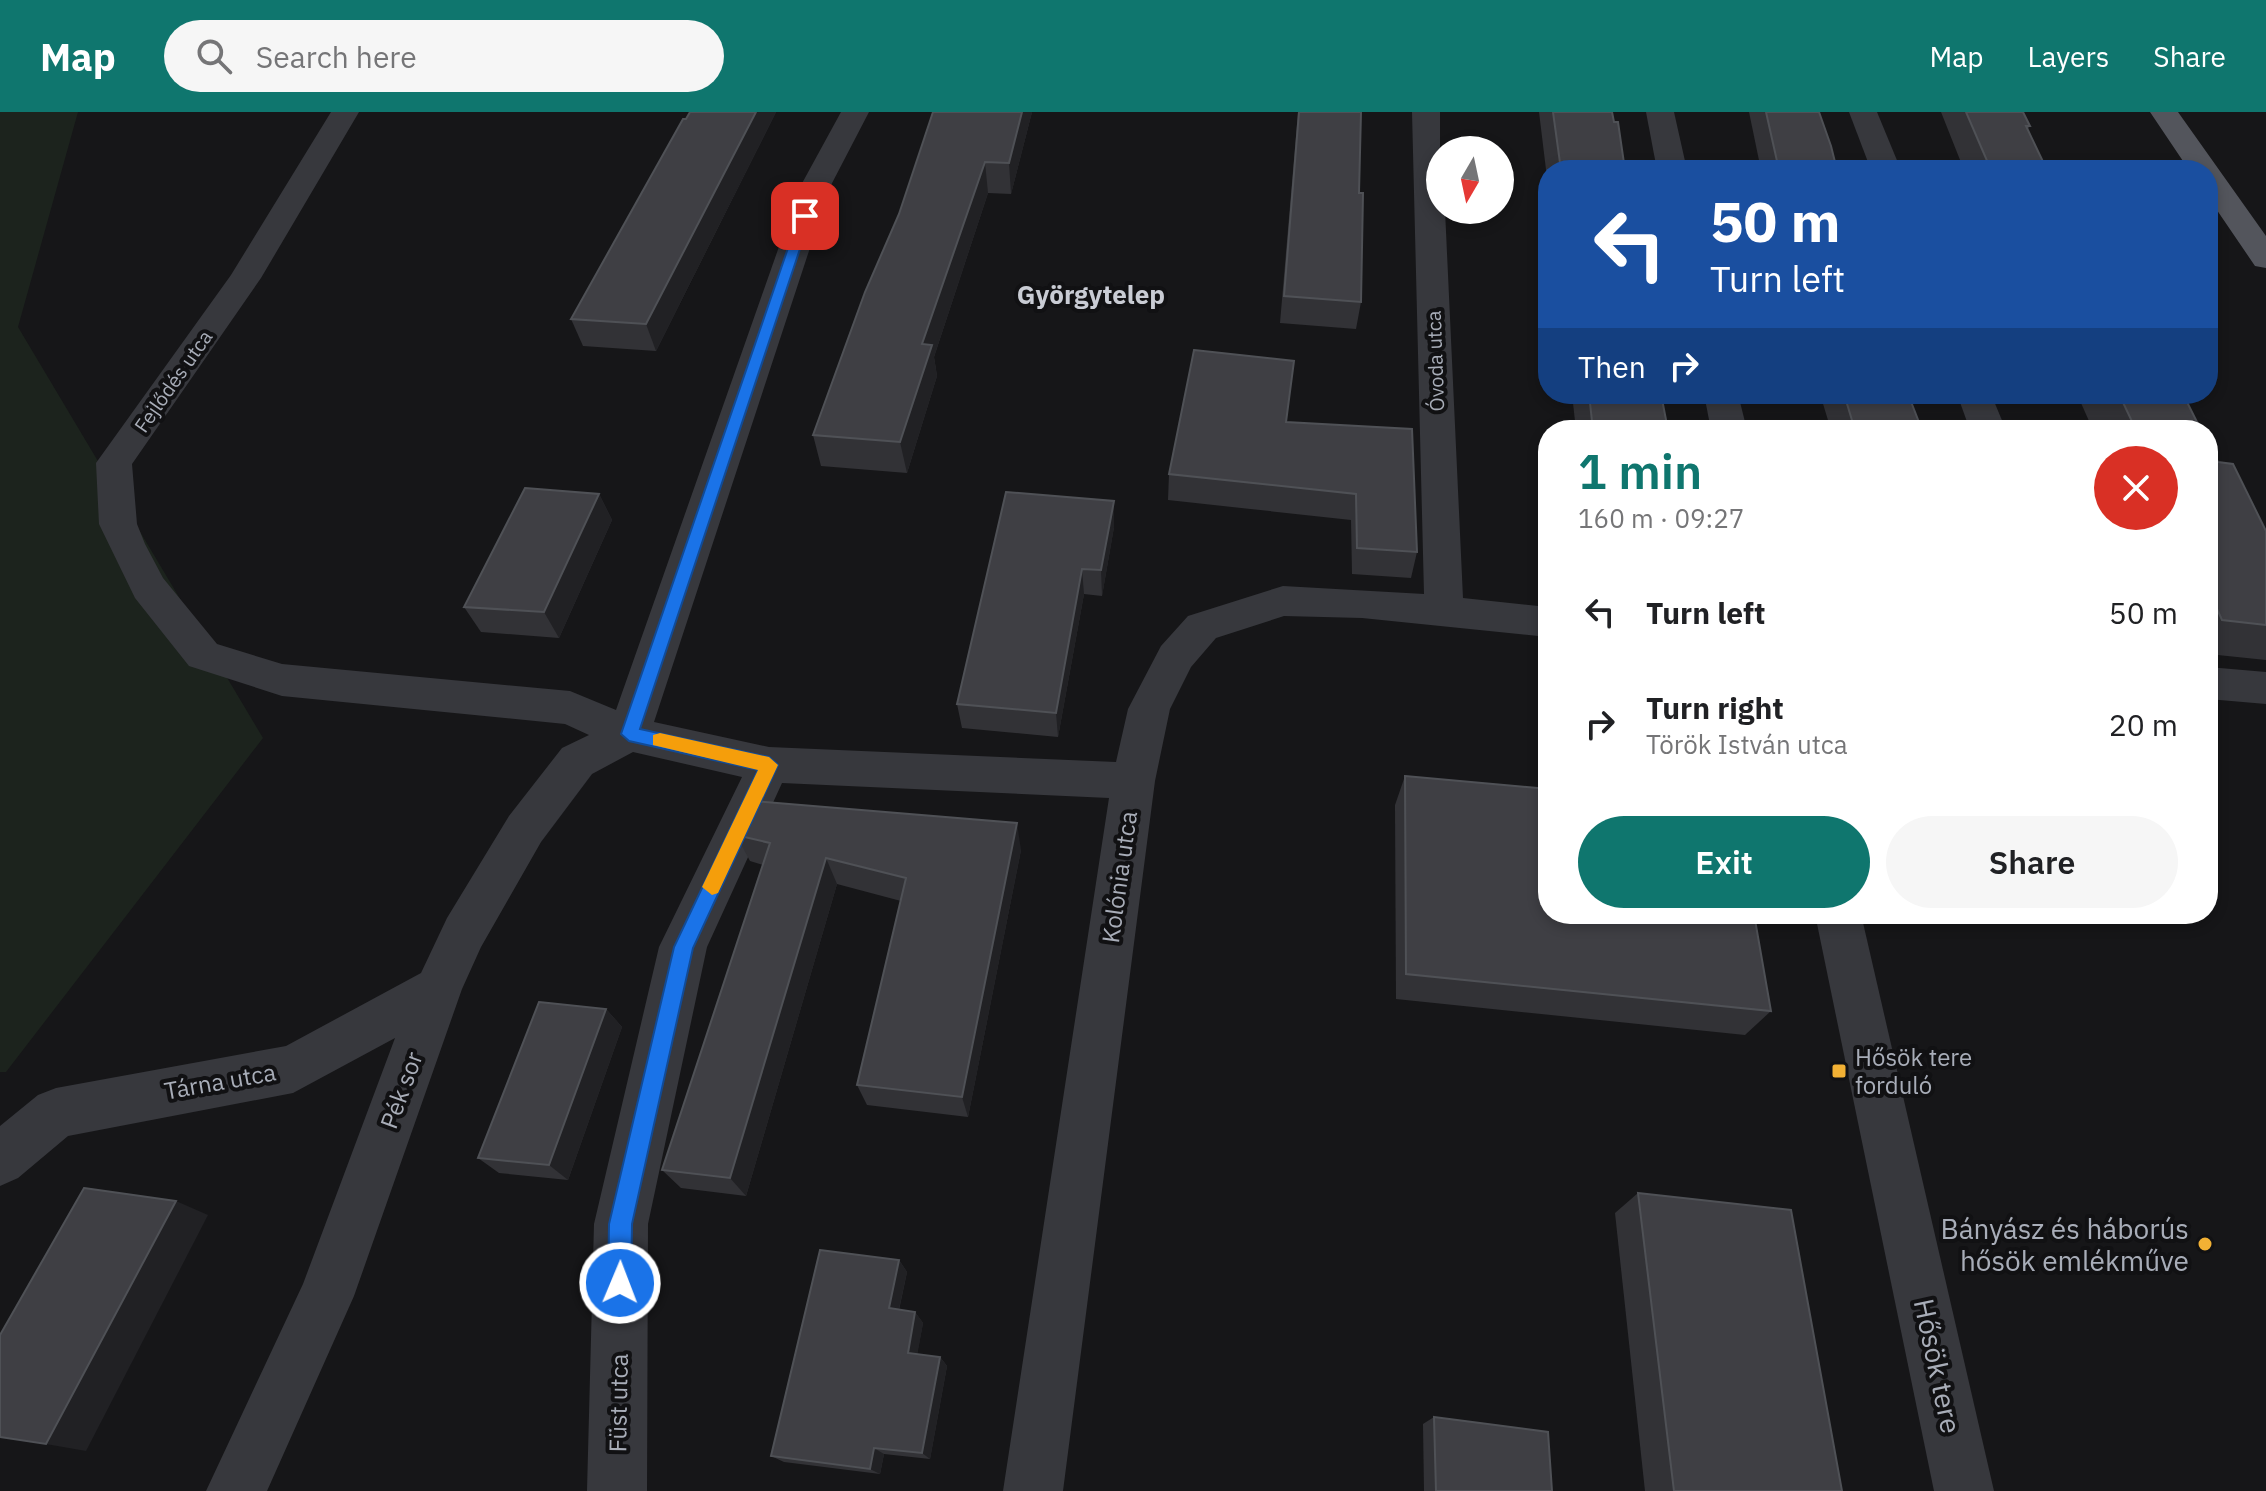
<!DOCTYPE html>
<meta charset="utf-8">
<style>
:root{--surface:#fff;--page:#f6f6f6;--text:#202124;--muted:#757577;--accent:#0f766e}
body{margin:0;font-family:"IBM Plex Sans",sans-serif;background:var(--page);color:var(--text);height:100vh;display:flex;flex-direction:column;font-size:30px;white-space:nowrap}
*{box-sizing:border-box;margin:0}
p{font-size:26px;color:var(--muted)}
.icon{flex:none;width:44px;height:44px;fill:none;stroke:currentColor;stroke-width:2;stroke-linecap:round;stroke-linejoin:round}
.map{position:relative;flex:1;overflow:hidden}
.details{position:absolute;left:1538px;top:308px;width:680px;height:504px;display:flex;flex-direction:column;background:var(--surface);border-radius:32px;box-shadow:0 4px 12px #0003}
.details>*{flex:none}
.guide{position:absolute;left:1538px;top:48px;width:680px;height:244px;border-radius:32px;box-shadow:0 4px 12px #0003;background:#1a4fa0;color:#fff;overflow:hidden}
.needle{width:52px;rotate:189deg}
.controls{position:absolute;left:1426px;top:24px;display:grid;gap:16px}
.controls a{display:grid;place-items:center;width:88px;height:88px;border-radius:50%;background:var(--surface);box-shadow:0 4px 12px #0003;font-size:40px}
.pin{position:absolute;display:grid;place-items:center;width:68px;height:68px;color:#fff;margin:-34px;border-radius:16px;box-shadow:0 4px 12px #0006}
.me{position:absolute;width:88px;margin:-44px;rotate:1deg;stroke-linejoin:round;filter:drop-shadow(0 0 6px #0008)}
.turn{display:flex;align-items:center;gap:28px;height:168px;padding:0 40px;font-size:36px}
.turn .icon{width:104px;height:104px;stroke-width:2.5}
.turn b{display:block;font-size:56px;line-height:68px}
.then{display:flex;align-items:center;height:76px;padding:0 40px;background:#0003;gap:16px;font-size:30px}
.round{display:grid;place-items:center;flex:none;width:84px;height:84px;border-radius:42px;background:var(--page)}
.headline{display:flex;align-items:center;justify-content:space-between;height:136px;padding:0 40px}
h1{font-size:48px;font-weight:600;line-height:60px;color:var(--accent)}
.primary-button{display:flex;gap:16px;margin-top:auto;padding:16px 40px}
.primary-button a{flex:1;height:92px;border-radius:48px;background:var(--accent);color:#fff;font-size:32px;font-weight:600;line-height:92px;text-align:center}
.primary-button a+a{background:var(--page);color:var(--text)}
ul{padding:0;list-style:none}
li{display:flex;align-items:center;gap:24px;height:112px;padding:0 40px}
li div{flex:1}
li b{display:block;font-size:30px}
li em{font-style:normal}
header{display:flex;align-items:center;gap:48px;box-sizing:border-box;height:112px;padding:0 40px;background:var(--accent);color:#fff}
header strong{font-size:38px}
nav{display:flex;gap:44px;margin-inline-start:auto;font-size:28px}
.search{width:560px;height:72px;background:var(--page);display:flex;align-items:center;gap:20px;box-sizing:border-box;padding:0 28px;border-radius:44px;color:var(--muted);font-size:30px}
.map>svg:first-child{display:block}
.green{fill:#1c231d}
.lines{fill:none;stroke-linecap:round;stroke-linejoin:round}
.minor{fill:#37383d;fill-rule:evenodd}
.primary{fill:#53555c;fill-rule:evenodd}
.wall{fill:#323236}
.shaded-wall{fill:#212124}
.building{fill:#3f3f44;stroke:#4f5156;stroke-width:2}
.route{fill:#1a73e8;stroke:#114b97;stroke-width:2}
.slow{fill:#f59e0b}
.poi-dot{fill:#f2b134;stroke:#111113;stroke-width:3}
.labels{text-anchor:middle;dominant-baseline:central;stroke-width:8;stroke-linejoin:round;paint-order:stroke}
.far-street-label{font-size:20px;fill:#a8adb8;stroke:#111113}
.street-label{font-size:24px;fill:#a8adb8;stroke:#111113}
.poi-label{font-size:24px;fill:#a8adb8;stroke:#111113;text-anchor:start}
.far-district-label{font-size:26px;font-weight:bold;fill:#c9ccd4;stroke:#111113}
.near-poi-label{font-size:28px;fill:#a8adb8;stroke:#111113;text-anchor:end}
.near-street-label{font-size:28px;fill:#a8adb8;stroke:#111113}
</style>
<header>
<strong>Map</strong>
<div class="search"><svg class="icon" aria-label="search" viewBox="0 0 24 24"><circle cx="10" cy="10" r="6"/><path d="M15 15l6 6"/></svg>Search here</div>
<nav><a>Map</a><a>Layers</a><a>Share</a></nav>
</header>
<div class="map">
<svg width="2266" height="1379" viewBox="0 0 2266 1379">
<rect width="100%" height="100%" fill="#161618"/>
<path class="green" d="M0 0H78L18 215 263 626 6 960H0Z"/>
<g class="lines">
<g class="minor">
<path d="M331 0H359L261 166 132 352 137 412 145 432 163 466 217 532 282 552 570 579 616 598 800 75 841 0H869L830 75 654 610 769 635 1116 650 1128 597 1161 534 1188 504 1283 474 1424 482 1412 0H1440V98H1445L1463 486 1548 495V525L1362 506 1284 504 1216 526 1191 555 1170 597 1155 669 1063 1379H1003L1109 686 782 671 707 835 648 1112 647 1379H587L594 1112 659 835 742 665 633 640 592 662 541 730 481 835 462 877 354 1184 267 1379H206L303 1172 395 926 293 981 68 1024 18 1066 0 1074V1014L38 983 56 976 286 934 421 861 447 806 509 704 562 636 589 623 565 612 282 584 189 554 135 486 99 412 96 351 231 163Z"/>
<path d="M1646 0H1674L1687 58H1657Z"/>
<path d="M1849 0H1877L1901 58H1871Z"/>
<path d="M1704 282H1738L1747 318H1711Z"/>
<path d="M1957 282H1991L2006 318H1970Z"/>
<path d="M2208 555 2266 560V592L2208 587Z"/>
<path d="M1815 802H1861L1994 1379H1934Z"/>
</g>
<path class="primary" d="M2150 0H2178L2266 124V156L2255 154 2208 85V58H2189Z"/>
</g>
<g class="wall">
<path d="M690 0H776L656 239 583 234 571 207Z"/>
<path d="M1032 0 1011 82 988 81 934 245 937 264 907 361 821 354 813 323 899 102Z"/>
<path d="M1298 0H1361L1359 81 1361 190 1356 217 1280 211Z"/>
<path d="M1539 0H1612L1625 58H1548V74Z"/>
<path d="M1749 0H1819L1837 58H1761Z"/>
<path d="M1941 0H2023L2030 14 2028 17 2047 58H1964Z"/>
<path d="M1572 282H1661L1668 318H1576Z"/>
<path d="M1820 282H1908L1922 318H1831Z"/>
<path d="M2077 282H2183L2201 318H2093Z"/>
<path d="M1286 311 1417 440 1411 466 1352 462 1351 408 1168 388 1169 362Z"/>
<path d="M2208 331 2218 350 2266 419V548L2208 542Z"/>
<path d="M599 382 612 408 559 526 481 520 464 495Z"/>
<path d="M1114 415 1102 484 1084 482 1058 625 962 616 957 592Z"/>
<path d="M1405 664 1771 899 1745 923 1396 887 1395 693Z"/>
<path d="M736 723 1021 738 968 1005 867 993 857 973 901 789 837 772 746 1084 681 1076 662 1058 763 753 750 749Z"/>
<path d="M606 897 622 915 568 1068 499 1061 478 1046Z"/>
<path d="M1638 1081 1842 1379H1645L1615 1101Z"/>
<path d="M899 1148 907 1160 899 1198 915 1200 923 1211 917 1242 940 1245 947 1254 930 1347 884 1342 880 1362 784 1350 771 1344Z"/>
<path d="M1434 1305 1552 1379H1424L1423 1312Z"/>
</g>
<g class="shaded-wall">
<path d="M756 0H776L656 239 646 212Z"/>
<path d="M1022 0H1032L1011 82 1009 51Z"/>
<path d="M985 50 988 81 934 245 937 264 907 361 900 330 922 232Z"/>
<path d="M599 382 612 408 559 526 544 500Z"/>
<path d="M1114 389V415L1102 484 1101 458Z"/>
<path d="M1082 457 1084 482 1058 625 1056 601Z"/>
<path d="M1017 711 1021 738 968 1005 962 985Z"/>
<path d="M826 746 837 772 746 1084 730 1066Z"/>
<path d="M606 897 622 915 568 1068 549 1053Z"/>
<path d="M176 1089 208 1103 86 1339 46 1332Z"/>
<path d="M899 1148 907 1160 897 1206 889 1196Z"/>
<path d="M915 1200 923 1211 916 1250 908 1241Z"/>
<path d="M940 1245 947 1254 930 1347 922 1341Z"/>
<path d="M874 1336 884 1342 880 1362 870 1357Z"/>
</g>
<g class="building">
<path d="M690 0H756L646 212 571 207 683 7H686Z"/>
<path d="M933 0H1022L1009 51 985 50 922 232 932 233 900 330 813 323 865 180 899 102Z"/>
<path d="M1299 0H1361L1359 81H1363L1361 190 1284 184Z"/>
<path d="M1553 0H1612L1614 10H1618L1625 58H1561Z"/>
<path d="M1766 0H1819L1831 34 1837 58H1779Z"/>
<path d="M1966 0H2023L2030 14H2026L2047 58H1991Z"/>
<path d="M1194 238 1294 249 1286 310 1412 317 1417 440 1357 436 1356 382 1169 362Z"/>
<path d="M1589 282H1661L1668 318H1593Z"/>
<path d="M1844 282H1908L1922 318H1855Z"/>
<path d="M2119 282H2183L2201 318H2136Z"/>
<path d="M2208 331 2218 350 2233 352 2266 419V513L2222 508 2208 477Z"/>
<path d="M525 376 599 382 544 500 464 495Z"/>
<path d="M1006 380 1114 389 1101 458 1082 457 1056 601 957 592Z"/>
<path d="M1405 664 1548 677V802H1754L1771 899 1406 862Z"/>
<path d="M752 689 1017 711 962 985 857 973 906 766 826 746 730 1066 662 1058 770 731 736 723Z"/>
<path d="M539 890 606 897 549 1053 478 1046Z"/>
<path d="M84 1076 176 1089 46 1332 0 1325V1223Z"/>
<path d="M1638 1081 1791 1098 1842 1379H1674Z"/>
<path d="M820 1138 899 1148 889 1196 915 1200 908 1241 940 1245 922 1341 874 1336 870 1357 771 1344Z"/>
<path d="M1434 1305 1548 1320 1552 1379H1436Z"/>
</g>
<path class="route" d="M805 100 811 104 640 617 769 645 778 653 693 836 632 1112 631 1171 628 1179 620 1183 612 1179 608 1171 609 1112 674 835 758 658 629 629 621 622 799 104Z"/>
<path class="slow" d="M660 621 769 645 778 653 718 781 712 783 702 775 758 658 653 633V623Z"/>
<g class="poi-dot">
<rect x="1831" y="951" width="16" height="16" rx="4"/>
<circle cx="2205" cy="1132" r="8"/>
</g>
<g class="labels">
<g class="far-street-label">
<text transform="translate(1435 249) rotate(-92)">Óvoda utca</text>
<text transform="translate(173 269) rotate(-55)">Fejlődés utca</text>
</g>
<g class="street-label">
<text transform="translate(1119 765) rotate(-82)">Kolónia utca</text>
<text transform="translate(220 969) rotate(-10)">Tárna utca</text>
<text transform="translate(401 978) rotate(-70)">Pék sor</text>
<text transform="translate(618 1291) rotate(-89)">Füst utca</text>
</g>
<g class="poi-label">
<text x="1855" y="945">Hősök tere<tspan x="1855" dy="28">forduló</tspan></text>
</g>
<g class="far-district-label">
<text x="1091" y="182">Györgytelep</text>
</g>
<g class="near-poi-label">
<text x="2189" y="1116">Bányász és háborús<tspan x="2189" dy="32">hősök emlékműve</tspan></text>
</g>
<g class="near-street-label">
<text transform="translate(1938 1254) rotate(78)">Hősök tere</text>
</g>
</g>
</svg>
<div class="controls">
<a><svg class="needle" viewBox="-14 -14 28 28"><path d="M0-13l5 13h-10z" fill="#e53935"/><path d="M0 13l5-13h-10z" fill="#757577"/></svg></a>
</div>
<div class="pin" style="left:805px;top:104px;background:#d93025"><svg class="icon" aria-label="arrive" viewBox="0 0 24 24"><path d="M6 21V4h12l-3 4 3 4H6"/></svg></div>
<svg class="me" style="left:620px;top:1171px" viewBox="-20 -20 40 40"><circle r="17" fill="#1a73e8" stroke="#fff" stroke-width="3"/><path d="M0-11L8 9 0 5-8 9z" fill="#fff"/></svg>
<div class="guide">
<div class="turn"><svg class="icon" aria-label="left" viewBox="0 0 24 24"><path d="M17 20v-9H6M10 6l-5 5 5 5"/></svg><div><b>50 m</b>Turn left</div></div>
<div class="then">Then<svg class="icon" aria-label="right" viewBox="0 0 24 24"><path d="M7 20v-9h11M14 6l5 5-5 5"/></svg></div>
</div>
<section class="details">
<div class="headline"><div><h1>1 min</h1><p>160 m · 09:27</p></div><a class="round" style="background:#d93025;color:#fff"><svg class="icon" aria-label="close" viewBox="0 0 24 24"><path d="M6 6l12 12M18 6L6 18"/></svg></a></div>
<ul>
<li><svg class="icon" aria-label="left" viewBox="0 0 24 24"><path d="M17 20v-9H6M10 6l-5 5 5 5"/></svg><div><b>Turn left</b></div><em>50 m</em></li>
<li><svg class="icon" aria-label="right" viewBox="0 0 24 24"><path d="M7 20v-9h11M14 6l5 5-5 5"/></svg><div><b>Turn right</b><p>Török István utca</p></div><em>20 m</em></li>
</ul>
<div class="primary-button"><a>Exit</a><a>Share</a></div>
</section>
</div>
